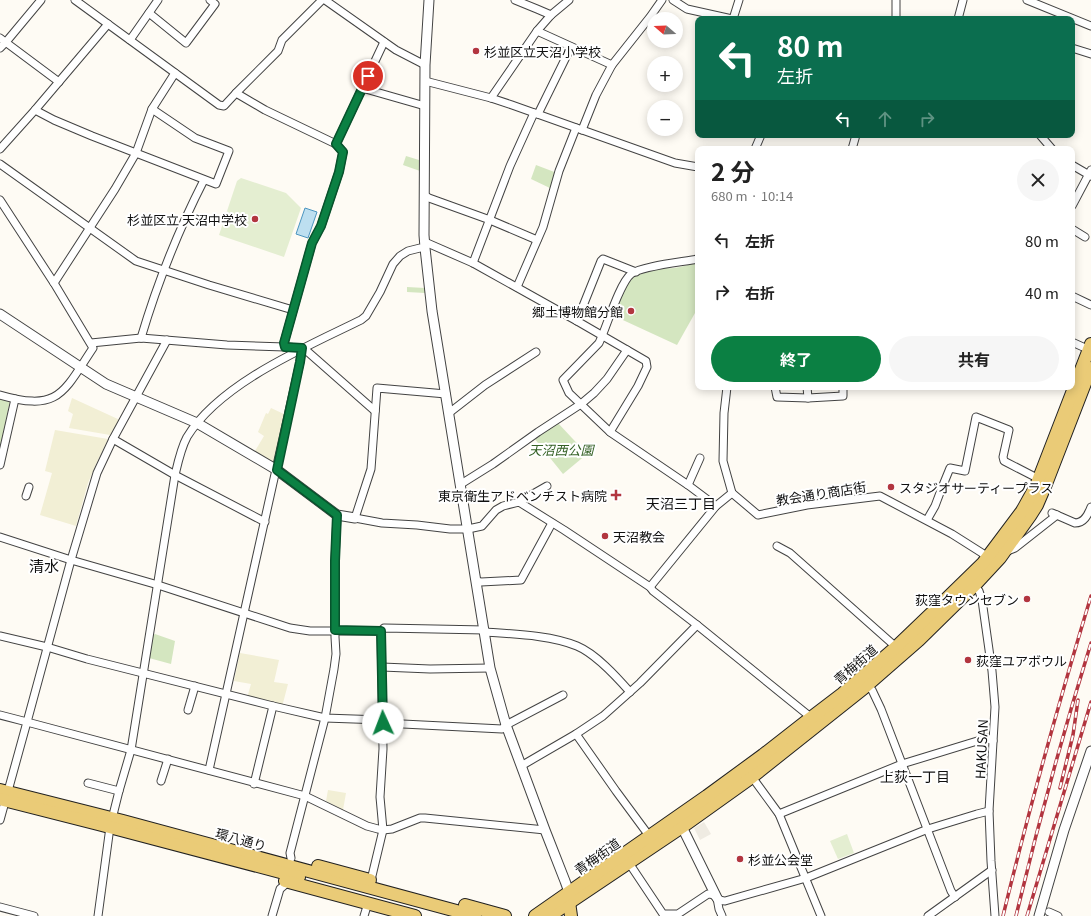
<!DOCTYPE html>
<html lang="ja">
<meta charset="utf-8">
<style>
:root{--surface:#fff;--page:#f6f6f6;--text:#222;--muted:#767676;--accent:#0b8043}
body{margin:0;font-family:Georgia,"Noto Sans JP",serif;background:var(--page);color:var(--text);height:100vh;display:flex;flex-direction:column;font-size:15px;white-space:nowrap}
*{box-sizing:border-box;margin:0}
p{font-size:13px;color:var(--muted)}
.icon{flex:none;width:22px;height:22px;fill:none;stroke:currentColor;stroke-width:2;stroke-linecap:round;stroke-linejoin:round}
.map{position:relative;flex:1;overflow:hidden}
.side{position:absolute;left:695px;top:146px;width:380px;height:244px;display:flex;flex-direction:column;background:var(--surface);border-radius:8px;box-shadow:0 2px 10px #0003}
.side>*{flex:none}
.hud{position:absolute;left:695px;top:16px;width:380px;height:122px;border-radius:8px;box-shadow:0 2px 10px #0003;background:#0b6e4f;color:#fff;overflow:hidden}
.needle{width:26px;rotate:289deg}
.controls{position:absolute;left:647px;top:12px;display:grid;gap:8px}
.controls a{display:grid;place-items:center;width:36px;height:36px;border-radius:50%;background:var(--surface);box-shadow:0 2px 10px #0003;font-size:20px}
.pin{position:absolute;display:grid;place-items:center;width:34px;height:34px;color:#fff;margin:-17px;border:2px solid #fff;border-radius:50%;box-shadow:0 1px 4px #0007}
.me{position:absolute;width:44px;margin:-22px;rotate:358deg;stroke-linejoin:round;filter:drop-shadow(0 0 3px #0008)}
.turn{display:flex;align-items:center;gap:14px;height:84px;padding:0 16px;font-size:18px}
.turn .icon{width:52px;height:52px;stroke-width:2.5}
.turn b{display:block;font-size:28px;line-height:34px}
.lanes{display:flex;align-items:center;height:38px;padding:0 16px;background:#0003;justify-content:center;gap:20px;direction:ltr}
.lanes .off{opacity:.35}
.round{display:grid;place-items:center;flex:none;width:42px;height:42px;border-radius:21px;background:var(--page)}
.headline{display:flex;align-items:center;justify-content:space-between;height:68px;padding:0 16px}
h1{font-size:24px;font-weight:700;line-height:30px}
.button{display:flex;gap:8px;margin-top:auto;padding:8px 16px}
.button a{flex:1;height:46px;border-radius:24px;background:var(--accent);color:#fff;font-size:16px;font-weight:700;line-height:46px;text-align:center}
.button a+a{background:var(--page);color:var(--text)}
ul{padding:0;list-style:none}
li{display:flex;align-items:center;gap:12px;height:52px;padding:0 16px}
li div{flex:1}
li b{display:block;font-size:15px}
li em{font-style:normal}
.map>svg:first-child{display:block}
.farmland{fill:#f2efd5}
.green{fill:#d4e6c0}
.pitch{fill:#e4eed1}
.plaza{fill:#efebe2}
.water{fill:#bddff0;stroke:#4b95c0}
.lines{fill:none;stroke-linecap:round;stroke-linejoin:round}
.minor-casing{stroke:#434343;stroke-width:9}
.tertiary-casing{stroke:#434343;stroke-width:11}
.primary-casing{stroke:#212121;stroke-width:14}
.minor{stroke:#fff;stroke-width:7}
.tertiary{stroke:#fff;stroke-width:9}
.primary{stroke:#eacb77;stroke-width:12}
.rail-casing{stroke:#b2353f;stroke-width:3.5}
.rail{stroke:#fff;stroke-width:2;stroke-dasharray:6;stroke-linecap:butt}
.route-casing{stroke:#07532c;stroke-width:10}
.route{stroke:#0b8043;stroke-width:7}
.poi-dot{fill:#b2353f;stroke:#fff;stroke-width:1.5}
.labels{text-anchor:middle;dominant-baseline:central;stroke-width:4;stroke-linejoin:round;paint-order:stroke}
.poi-label{font-size:13px;fill:#101010;stroke:#fff;text-anchor:start}
.park-label{font-size:13px;font-style:italic;fill:#346126;stroke:#fff}
.street-label{font-size:13px;fill:#101010;stroke:#fff}
.neighbourhood-label{font-size:14px;fill:#101010;stroke:#fff}
.quarter-label{font-size:15px;fill:#101010;stroke:#fff}
</style>
<div class="map">
<svg width="1091" height="916" viewBox="0 0 1091 916">
<rect width="100%" height="100%" fill="#fefbf4"/>
<g class="farmland">
<path d="M72 398 120 420 110 435 69 428 73 414 68 411Z"/>
<path d="M271 408 286 415 275 461 271 462 255 451 264 436 258 432 266 413 268 414Z"/>
<path d="M55 430 108 439 96 464 88 483 76 526 40 515 52 473 45 471Z"/>
<path d="M240 653 279 660 274 682 288 684 282 707 247 698 251 684 234 681Z"/>
<path d="M328 790 346 793 343 810 326 801Z"/>
</g>
<g class="green">
<path d="M406 156 419 160 420 171 403 165Z"/>
<path d="M536 165 557 173 552 189 531 179Z"/>
<path d="M698 262V313H695L677 345 612 315C619 299 627 275 646 269 654 267 665 269 674 268 682 267 690 264 698 262Z"/>
<path d="M407 287 425 288V293L407 292Z"/>
<path d="M0 398 10 401 0 448Z"/>
<path d="M557 422 587 454 563 474 534 438Z"/>
<path d="M155 634 175 641 171 664 149 658 153 635Z"/>
</g>
<g class="pitch">
<path d="M241 178 286 193 301 208 284 257 219 235 237 181Z"/>
<path d="M847 834 854 853 838 859 830 841Z"/>
</g>
<path class="plaza" d="M704 822 711 834 700 840 694 828Z"/>
<path class="water" d="M305 208 317 212 308 238 296 234Z"/>
<g class="lines">
<defs>
<g id="minor">
<path d="M75 0 219 105 224 106 236 93 265 110 336 144 343 152 339 172 321 226 312 243 284 343 285 347"/>
<path d="M325 0 396 50 425 65"/>
<path d="M515 0 537 9 551 15"/>
<path d="M673 0 687 9 732 19"/>
<path d="M896 0V19"/>
<path d="M1027 0 1091 26"/>
<path d="M149 13 186 43 215 4 210 0"/>
<path d="M733 19 739 0"/>
<path d="M958 19 963 0"/>
<path d="M537 31 612 65"/>
<path d="M0 38 59 82"/>
<path d="M130 40 158 0"/>
<path d="M0 48 6 42 41 0"/>
<path d="M1072 48 1091 54"/>
<path d="M425 81 491 98 512 105 675 163 698 167"/>
<path d="M362 88 425 106"/>
<path d="M236 93 278 51 282 40 322 0"/>
<path d="M491 98 537 31 551 15 569 0"/>
<path d="M35 110 54 120 92 136 216 184 229 151 195 138 152 109"/>
<path d="M538 114 571 47"/>
<path d="M582 130 596 95 612 65 650 17 662 0"/>
<path d="M1040 135 1052 149"/>
<path d="M336 144 384 42"/>
<path d="M0 149 35 110 108 24"/>
<path d="M755 149 761 135"/>
<path d="M852 149 856 135"/>
<path d="M0 164 136 261 209 285 293 310"/>
<path d="M1072 165 1091 176"/>
<path d="M424 195 429 198 490 220 537 240"/>
<path d="M0 200 54 283 93 348C63 393 59 412 0 395"/>
<path d="M1072 206 1091 170"/>
<path d="M1072 229 1085 237"/>
<path d="M425 242 473 263 577 321 646 361 647 367 638 386 610 432"/>
<path d="M698 259C683 262 641 266 631 274 620 283 608 322 602 336L599 343 563 380 569 393 610 432 688 485 716 506"/>
<path d="M473 263 510 166 534 113"/>
<path d="M54 283 115 189 136 153 152 109 175 73"/>
<path d="M517 287 543 227 559 171 576 128"/>
<path d="M1072 296 1091 305"/>
<path d="M577 321 601 261 603 259 636 272"/>
<path d="M141 338C157 284 178 231 204 180"/>
<path d="M167 340 113 439 97 473 71 560 27 722 305 796 367 826 378 829 383 830 392 829 420 818H425L545 830"/>
<path d="M1072 342 1083 347 1089 349"/>
<path d="M91 343 141 338 227 345 285 347 302 348 308 352 375 411"/>
<path d="M727 387 724 413 723 461 732 493"/>
<path d="M775 387 777 397 808 398 843 396V387"/>
<path d="M807 387 808 398"/>
<path d="M446 394 377 388 371 469 355 518 382 523 417 525 450 529H468L482 526 496 510 503 506 519 502 564 530 650 587 653 591 697 625 813 719"/>
<path d="M449 413 485 385 536 352"/>
<path d="M113 439 175 475 265 522"/>
<path d="M0 465 15 399"/>
<path d="M461 484 493 464 538 432 581 404 594 393 607 379 627 350"/>
<path d="M688 485 700 458"/>
<path d="M732 493 758 515 807 505 880 496 952 534 982 553 989 559"/>
<path d="M26 496 29 487"/>
<path d="M519 502 547 486"/>
<path d="M1052 513 1075 523C1084 523 1088 515 1091 507"/>
<path d="M927 520 935 506 941 490 950 468 965 471 976 417 1009 430 1003 457 1004 461 1039 479"/>
<path d="M0 537 71 560 158 585 290 628 310 631H381L384 628 485 630"/>
<path d="M777 546 790 553 896 647"/>
<path d="M1005 552 1015 548 1057 515"/>
<path d="M476 581 481 582 521 580 552 523"/>
<path d="M974 586 979 591 982 600 992 671 995 707 989 811 991 861 995 916"/>
<path d="M650 587 716 506 732 493"/>
<path d="M485 632C513 634 551 635 577 646 596 654 616 676 630 692"/>
<path d="M0 636 47 647 87 659 273 706 325 718 382 720"/>
<path d="M382 667 430 669 490 668"/>
<path d="M864 688 868 687 872 690 881 709 951 891 955 897"/>
<path d="M188 710 195 686"/>
<path d="M0 715 27 722 0 820"/>
<path d="M383 723 502 729 506 725 563 695"/>
<path d="M576 734 616 791 650 837"/>
<path d="M521 766 576 734 603 716 640 683 697 625"/>
<path d="M209 770 300 362 302 348"/>
<path d="M752 777 779 814 821 916"/>
<path d="M161 781 168 759"/>
<path d="M88 783 119 791"/>
<path d="M254 784 273 706"/>
<path d="M779 814 902 764 987 738 993 741"/>
<path d="M291 858 290 853 325 718 334 669 336 654 335 637V561L337 515"/>
<path d="M629 863 663 914H678L708 894C715 893 717 901 725 901L806 878 928 829 977 814 989 811"/>
<path d="M371 880 383 830 380 797 383 749 381 631"/>
<path d="M717 898 719 909 722 916"/>
<path d="M0 907 34 916"/>
<path d="M1049 912 1058 916"/>
<path d="M98 916 110 827 119 791 131 750 175 475C178 462 181 448 187 437 220 383 306 347 361 320L366 316 380 292 393 264 400 256 408 251 420 248H425"/>
<path d="M272 916 280 889 288 882"/>
<path d="M364 916 368 903"/>
<path d="M928 916 992 870"/>
</g>
<g id="tertiary">
<path d="M429 0 425 65 424 235 425 248 432 311 490 668 506 725 545 830 565 881 569 892V899"/>
<path d="M0 314 106 384 197 423 277 470 337 515 355 518"/>
<path d="M680 821 682 827 717 898"/>
<path d="M1039 916 1064 830 1091 751"/>
</g>
<g id="primary">
<path d="M0 790 123 821 475 916"/>
<path d="M0 799 98 824 299 877"/>
<path d="M318 866 370 880"/>
<path d="M285 881 415 916"/>
<path d="M569 902 571 916"/>
<path d="M465 905 505 916"/>
<path d="M551 915 682 827 752 777 864 688 919 640 974 586 1000 558 1030 516 1037 505 1046 484 1091 368"/>
<path d="M535 916 707 796 763 755 804 723 842 694 896 647 944 601 983 563 1022 511 1036 486 1091 344"/>
</g>
</defs>
<use href="#minor" class="minor-casing"/>
<use href="#tertiary" class="tertiary-casing"/>
<use href="#primary" class="primary-casing"/>
<use href="#minor" class="minor"/>
<use href="#tertiary" class="tertiary"/>
<use href="#primary" class="primary"/>
<defs>
<g id="rail">
<path d="M1060 788 1073 735 1078 700"/>
<path d="M1003 916C1029 809 1059 702 1091 596"/>
<path d="M1016 916C1038 824 1063 733 1091 643"/>
<path d="M1027 916 1091 702"/>
</g>
</defs>
<use href="#rail" class="rail-casing"/>
<use href="#rail" class="rail"/>
</g>
<g class="lines">
<defs>
<path id="route" d="M368 76 336 144 343 152 339 172 321 226 312 243 284 343 285 347 302 348 300 362 277 470 337 515 335 561V630L381 631 383 723"/>
</defs>
<use href="#route" class="route-casing"/>
<use href="#route" class="route"/>
</g>
<g class="poi-dot">
<circle cx="476" cy="51" r="4"/>
<circle cx="255" cy="219" r="4"/>
<circle cx="631" cy="311" r="4"/>
<circle cx="891" cy="487" r="4"/>
<path d="M614 489h4v4h4v4h-4v4h-4v-4h-4v-4h4z"/>
<circle cx="605" cy="536" r="4"/>
<circle cx="1027" cy="599" r="4"/>
<circle cx="968" cy="660" r="4"/>
<circle cx="740" cy="859" r="4"/>
</g>
<g class="labels">
<g class="poi-label">
<text x="484" y="51">杉並区立天沼小学校</text>
<text x="247" y="219" text-anchor="end">杉並区立 天沼中学校</text>
<text x="623" y="311" text-anchor="end">郷土博物館分館</text>
<text x="899" y="487">スタジオサーティープラス</text>
<text x="607" y="495" text-anchor="end">東京衛生アドベンチスト病院</text>
<text x="613" y="536">天沼教会</text>
<text x="1019" y="599" text-anchor="end">荻窪タウンセブン</text>
<text x="976" y="660">荻窪ユアボウル</text>
<text x="748" y="859">杉並公会堂</text>
</g>
<g class="park-label">
<text x="561" y="449">天沼西公園</text>
</g>
<g class="street-label">
<text transform="translate(821 493) rotate(-9)">教会通り商店街</text>
<text transform="translate(855 664) rotate(-41)">青梅街道</text>
<text transform="translate(981 749) rotate(-87)">HAKUSAN</text>
<text transform="translate(241 839) rotate(15)">環八通り</text>
<text transform="translate(597 856) rotate(-35)">青梅街道</text>
</g>
<g class="neighbourhood-label">
<text x="681" y="503">天沼三丁目</text>
<text x="915" y="776">上荻一丁目</text>
</g>
<g class="quarter-label">
<text x="44" y="565">清水</text>
</g>
</g>
</svg>
<div class="controls">
<a><svg class="needle" viewBox="-14 -14 28 28"><path d="M0-13l5 13h-10z" fill="#e53935"/><path d="M0 13l5-13h-10z" fill="#767676"/></svg></a>
<a>+</a>
<a>−</a>
</div>
<div class="pin" style="left:368px;top:76px;background:#d93025"><svg class="icon" aria-label="arrive" viewBox="0 0 24 24"><path d="M6 21V4h12l-3 4 3 4H6"/></svg></div>
<svg class="me" style="left:383px;top:723px" viewBox="-20 -20 40 40"><circle r="19" fill="#fff"/><path d="M0-13L10 11 0 6-10 11z" fill="#0b8043"/></svg>
<div class="hud">
<div class="turn"><svg class="icon" aria-label="left" viewBox="0 0 24 24"><path d="M17 20v-9H6M10 6l-5 5 5 5"/></svg><div><b>80 m</b>左折</div></div>
<div class="lanes"><svg class="icon" aria-label="left" viewBox="0 0 24 24"><path d="M17 20v-9H6M10 6l-5 5 5 5"/></svg><svg class="icon off" aria-label="ahead" viewBox="0 0 24 24"><path d="M12 20V5M6 11l6-6 6 6"/></svg><svg class="icon off" aria-label="right" viewBox="0 0 24 24"><path d="M7 20v-9h11M14 6l5 5-5 5"/></svg></div>
</div>
<section class="side">
<div class="headline"><div><h1>2 分</h1><p>680 m · 10:14</p></div><a class="round"><svg class="icon" aria-label="close" viewBox="0 0 24 24"><path d="M6 6l12 12M18 6L6 18"/></svg></a></div>
<ul>
<li><svg class="icon" aria-label="left" viewBox="0 0 24 24"><path d="M17 20v-9H6M10 6l-5 5 5 5"/></svg><div><b>左折</b></div><em>80 m</em></li>
<li><svg class="icon" aria-label="right" viewBox="0 0 24 24"><path d="M7 20v-9h11M14 6l5 5-5 5"/></svg><div><b>右折</b></div><em>40 m</em></li>
</ul>
<div class="button"><a>終了</a><a>共有</a></div>
</section>
</div>
